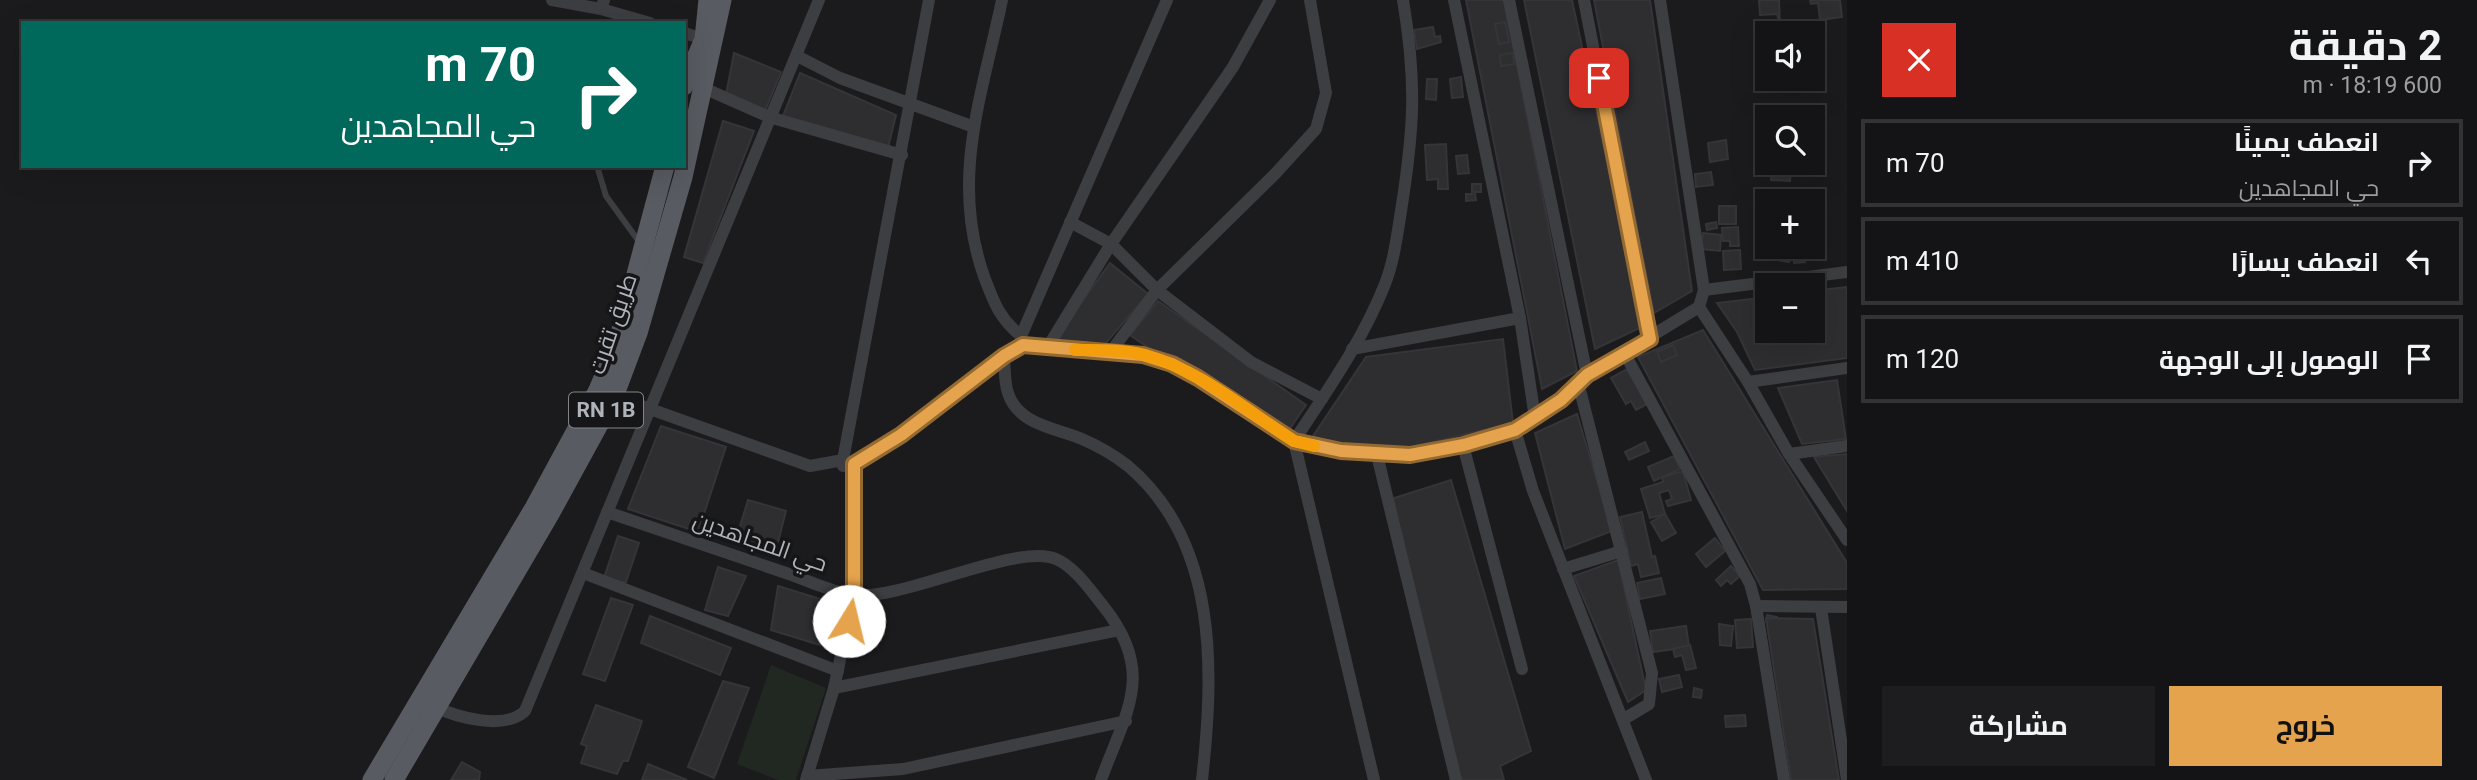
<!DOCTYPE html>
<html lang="ar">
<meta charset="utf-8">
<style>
:root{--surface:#141416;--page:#1d1d1f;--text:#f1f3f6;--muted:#9d9ea1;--line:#333335;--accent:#e4a34c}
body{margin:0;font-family:Roboto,Cairo,sans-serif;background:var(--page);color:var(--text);direction:rtl;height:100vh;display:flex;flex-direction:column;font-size:26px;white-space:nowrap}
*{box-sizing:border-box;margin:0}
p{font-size:23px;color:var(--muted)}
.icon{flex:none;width:38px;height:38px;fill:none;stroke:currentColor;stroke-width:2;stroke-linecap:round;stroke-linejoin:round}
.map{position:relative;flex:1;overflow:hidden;direction:ltr}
.panel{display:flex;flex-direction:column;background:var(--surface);width:630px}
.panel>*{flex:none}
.banner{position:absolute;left:21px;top:21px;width:665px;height:147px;border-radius:0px;box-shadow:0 7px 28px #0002,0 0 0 2px var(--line);direction:rtl;background:#00695c;color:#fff;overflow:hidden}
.buttons{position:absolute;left:1755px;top:21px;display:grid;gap:14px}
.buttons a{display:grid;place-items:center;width:70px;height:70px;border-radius:0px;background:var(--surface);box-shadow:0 7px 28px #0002,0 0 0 2px var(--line);font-size:35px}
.pin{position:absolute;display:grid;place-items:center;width:60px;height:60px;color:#fff;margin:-30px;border-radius:14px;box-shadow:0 4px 10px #0006}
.me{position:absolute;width:77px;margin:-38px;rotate:9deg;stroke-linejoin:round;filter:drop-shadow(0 0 5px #0008)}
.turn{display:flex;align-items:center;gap:24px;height:147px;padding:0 35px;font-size:32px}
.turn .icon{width:91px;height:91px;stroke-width:2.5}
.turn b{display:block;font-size:49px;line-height:60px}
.round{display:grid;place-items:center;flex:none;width:74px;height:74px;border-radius:0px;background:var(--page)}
.summary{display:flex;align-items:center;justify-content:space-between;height:119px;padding:0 35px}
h1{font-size:42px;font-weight:700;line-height:52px}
.cta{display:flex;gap:14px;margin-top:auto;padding:14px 35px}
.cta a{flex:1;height:80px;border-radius:0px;background:var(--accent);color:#111;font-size:28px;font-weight:700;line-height:80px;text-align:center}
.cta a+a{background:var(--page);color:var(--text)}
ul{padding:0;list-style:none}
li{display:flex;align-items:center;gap:21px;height:88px;margin:0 14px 10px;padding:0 21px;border:4px solid var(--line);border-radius:0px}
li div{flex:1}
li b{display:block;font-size:26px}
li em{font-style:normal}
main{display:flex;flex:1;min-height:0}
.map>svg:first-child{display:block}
.green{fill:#212821}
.building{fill:#2e2e31;stroke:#353539;stroke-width:2}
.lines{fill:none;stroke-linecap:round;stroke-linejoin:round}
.lane{stroke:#3c3e42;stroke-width:6}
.street{stroke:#3c3e42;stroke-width:12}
.primary{stroke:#585b61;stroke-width:19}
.route-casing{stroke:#946a31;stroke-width:18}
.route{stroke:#e4a34c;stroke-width:12}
.slow{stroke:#f59e0b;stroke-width:12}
.labels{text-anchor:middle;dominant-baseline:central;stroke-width:7;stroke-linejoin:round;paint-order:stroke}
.shield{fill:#161618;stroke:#81858a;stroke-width:2}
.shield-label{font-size:21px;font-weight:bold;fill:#afb4bb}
.street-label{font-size:23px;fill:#afb4bb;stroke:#161618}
</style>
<main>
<section class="panel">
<div class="summary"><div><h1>2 دقيقة</h1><p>600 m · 18:19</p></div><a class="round" style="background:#d93025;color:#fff"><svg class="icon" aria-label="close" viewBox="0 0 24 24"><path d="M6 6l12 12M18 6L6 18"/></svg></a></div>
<ul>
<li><svg class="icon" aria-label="right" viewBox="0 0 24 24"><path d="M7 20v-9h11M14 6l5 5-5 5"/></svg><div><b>انعطف يمينًا</b><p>حي المجاهدين</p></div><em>70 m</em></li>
<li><svg class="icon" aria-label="left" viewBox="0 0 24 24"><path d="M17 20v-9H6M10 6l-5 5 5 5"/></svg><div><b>انعطف يسارًا</b></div><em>410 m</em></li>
<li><svg class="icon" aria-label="arrive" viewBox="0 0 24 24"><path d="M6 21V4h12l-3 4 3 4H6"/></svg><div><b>الوصول إلى الوجهة</b></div><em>120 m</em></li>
</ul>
<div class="cta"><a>خروج</a><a>مشاركة</a></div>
</section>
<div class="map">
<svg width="1847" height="780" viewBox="0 0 1847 780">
<rect width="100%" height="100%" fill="#1b1b1d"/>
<path class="green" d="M771 665 826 688 796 780H778L737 764Z"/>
<g class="building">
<path d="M1466 0H1504L1577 371 1542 389Z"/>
<path d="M1524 0H1572L1642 327 1595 349Z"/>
<path d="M1594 0H1650L1692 291 1654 313Z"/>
<path d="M1759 0H1779L1780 24 1777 14 1760 15Z"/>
<path d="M1810 0H1840L1842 17 1820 20 1818 3 1811 4Z"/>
<path d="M1505 22 1509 42 1499 44 1495 24Z"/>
<path d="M1433 27 1435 37 1440 36 1441 42 1417 49 1414 30Z"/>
<path d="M734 53 781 72 765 111 726 95Z"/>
<path d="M1513 53 1514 64 1501 66 1500 55Z"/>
<path d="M800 73 896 115 887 152 783 116Z"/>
<path d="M1461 77 1463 97 1452 98 1450 79Z"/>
<path d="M1427 79H1437L1436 100 1426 99Z"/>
<path d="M723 121 754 131 703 263 684 257Z"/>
<path d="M1726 140 1728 159 1710 162 1708 143Z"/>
<path d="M1446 144 1448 189H1438V179L1427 180 1425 145Z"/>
<path d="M1467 155 1469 173 1458 174 1456 156Z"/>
<path d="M1772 167 1791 169 1790 181 1771 180Z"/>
<path d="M1711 172 1713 185 1696 187 1695 174Z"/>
<path d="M1472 184H1481V192H1475L1476 200 1466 201V194H1472Z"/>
<rect x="1719" y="206" width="17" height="18"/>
<path d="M1716 222 1717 228 1707 230 1706 224Z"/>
<path d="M1738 227 1739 246H1730V241H1723L1722 228Z"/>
<path d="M1703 233 1721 235 1720 251 1701 249Z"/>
<path d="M1781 247H1793L1789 262 1778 260Z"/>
<path d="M1792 247H1802L1805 262 1794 263Z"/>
<path d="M1740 250 1741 269 1724 270 1723 251Z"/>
<path d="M1110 263 1148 294 1099 351 1047 350Z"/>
<path d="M1847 287V358L1755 370 1737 332 1717 303 1768 297V331H1813V291Z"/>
<path d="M1158 301 1306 405 1282 440 1130 335Z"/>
<path d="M1703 330 1847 563V589L1763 590 1638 357Z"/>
<path d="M1503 339 1513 423 1380 454 1309 442 1366 357Z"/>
<path d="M1673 345 1677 355 1661 362 1657 352Z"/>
<path d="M1627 369 1647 404 1636 410 1631 401 1626 404 1611 378Z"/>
<path d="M1837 380 1846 439 1802 444 1778 388Z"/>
<path d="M1577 414 1612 531 1565 549 1535 433Z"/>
<path d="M661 426 726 447 698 532 628 509Z"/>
<path d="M1645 442 1649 451 1629 460 1625 452Z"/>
<path d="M1847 454V511L1814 457Z"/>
<path d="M1674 456 1680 469 1654 481 1648 467Z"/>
<path d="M1683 471 1691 500 1668 506 1666 501 1672 499 1669 490 1659 493 1665 514 1650 518 1641 489 1663 482 1662 477Z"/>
<path d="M1451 480 1531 751 1500 766 1504 780H1455L1385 501Z"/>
<path d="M748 500 786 511 775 554 735 542Z"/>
<path d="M1642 512 1652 557 1655 556 1659 573 1641 577 1638 564 1631 566 1620 517Z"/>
<path d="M1665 514 1676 533 1662 541 1651 522Z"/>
<path d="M618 536 639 543 626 582 603 581Z"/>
<path d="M1715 538 1725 551 1706 567 1696 554Z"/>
<path d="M1618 560 1646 690 1628 702 1574 576Z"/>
<path d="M1731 566 1740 576 1731 584 1727 580 1721 586 1716 580Z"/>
<path d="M718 567 746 576 728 616 705 610Z"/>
<path d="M1661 578 1665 594 1640 599 1637 583Z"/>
<path d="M778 586 846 607 836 650 771 630Z"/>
<path d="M611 598 633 605 605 681 583 674Z"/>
<path d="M1767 615 1777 617 1776 624 1766 622Z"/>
<path d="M650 616 731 648 720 675 641 643Z"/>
<path d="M1766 618 1813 619 1839 780H1791Z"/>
<path d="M1751 619 1753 647 1737 648 1735 620Z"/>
<path d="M1719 624 1733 626 1731 646 1720 645Z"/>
<path d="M1686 626 1689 647 1653 652 1650 631Z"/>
<path d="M1690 645 1696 668 1686 670 1682 655 1675 657 1673 649Z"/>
<path d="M1679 675 1682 687 1662 692 1659 679Z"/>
<path d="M723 681 749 688 714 778 688 767Z"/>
<path d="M1694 688 1702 690 1701 698 1693 697Z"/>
<path d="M596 705 642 721 628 761H623L617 774 581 763 587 746 581 744Z"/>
<path d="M1745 715 1746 726 1726 727 1725 716Z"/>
<path d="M462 762 480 772 479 780H451Z"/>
<path d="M648 764 687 780H642Z"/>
</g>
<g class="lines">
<path class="lane" d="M597 166 606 196 640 243"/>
<g class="street">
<path d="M552 0 601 9"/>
<path d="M604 0 601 9 650 23"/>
<path d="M1002 0C982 96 949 181 985 279 994 303 1000 319 1021 336"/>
<path d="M1454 0 1520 318 1535 418"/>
<path d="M1509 0 1587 375"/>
<path d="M1584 0 1650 339"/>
<path d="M1660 0 1704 290 1699 307 1748 382 1789 454 1847 540"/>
<path d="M684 33 704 39"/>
<path d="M797 56 840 78 974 127"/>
<path d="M699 86 769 117 902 155"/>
<path d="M1070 222 1111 244 1157 290 1251 362 1322 399"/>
<path d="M1704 290 1847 272"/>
<path d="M1023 345 1021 336 1167 0"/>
<path d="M1049 345 1111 244 1233 67 1270 0"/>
<path d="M1352 349 1520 318"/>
<path d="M1112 350 1157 290 1275 174 1316 129 1326 93 1310 0"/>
<path d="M1625 354 1750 584 1756 606 1784 780"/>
<path d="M1004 356C1005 367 1004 382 1008 393 1018 425 1056 428 1082 439 1098 446 1114 455 1128 466 1219 543 1214 672 1202 780"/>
<path d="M1748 382 1847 368"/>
<path d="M1579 386 1652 673 1649 704 1624 719"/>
<path d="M608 394 810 466 843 460"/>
<path d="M1515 430 1533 491 1646 780"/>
<path d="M1463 445 1522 669"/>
<path d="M1789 454 1847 446"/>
<path d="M1377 455 1456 780"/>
<path d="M843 460V466C886 459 967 385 1004 356 1033 339 1035 347 1065 350 1092 352 1119 348 1145 355 1200 370 1247 410 1294 441L1341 451 1411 455 1463 445 1515 430 1561 400 1587 375 1699 307"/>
<path d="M843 460 929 0"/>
<path d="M607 512C665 532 724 552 783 572 805 579 830 592 853 595 902 601 1018 542 1056 559 1075 567 1091 591 1104 607 1157 674 1125 713 1101 780"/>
<path d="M1563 569 1622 551"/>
<path d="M583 573 838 671"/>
<path d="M1756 606 1847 607"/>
<path d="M1821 608 1847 780"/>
<path d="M834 688 1119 630"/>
<path d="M433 706C456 717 504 731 525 711L819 0"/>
<path d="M807 776 903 769 1126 721"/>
<path d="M806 780 834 688 854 595V464"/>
<path d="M1374 780 1294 441C1327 391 1363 340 1385 284 1394 261 1397 236 1401 211 1414 129 1417 83 1403 0"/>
</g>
<g class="primary">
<path d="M684 86 704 39 708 0"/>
<path d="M372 780 534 508 598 390 617 345 665 166"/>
<path d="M394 780 550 514 614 397 638 333 683 177 722 0"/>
</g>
</g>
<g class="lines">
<defs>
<path id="route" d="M849 621 854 596V464L901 435 1004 356 1023 345 1143 355 1172 364 1198 378 1294 441 1341 451 1410 455 1464 445 1515 430 1561 400 1587 375 1650 339 1599 78"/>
</defs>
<use href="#route" class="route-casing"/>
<use href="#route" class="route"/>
<path class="slow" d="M1075 350C1099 350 1122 349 1145 355 1200 370 1247 411 1294 441L1314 446"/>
</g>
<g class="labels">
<rect class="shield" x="569" y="392.5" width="74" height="35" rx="5"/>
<g class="shield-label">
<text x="606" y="410">RN 1B</text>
</g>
<g class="street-label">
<text transform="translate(613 324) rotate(-71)">طريق تقرت</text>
<text transform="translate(760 542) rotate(19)">حي المجاهدين</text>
</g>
</g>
</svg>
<div class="buttons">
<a><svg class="icon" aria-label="sound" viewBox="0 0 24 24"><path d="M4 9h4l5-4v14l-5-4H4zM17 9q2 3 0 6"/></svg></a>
<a><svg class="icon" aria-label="search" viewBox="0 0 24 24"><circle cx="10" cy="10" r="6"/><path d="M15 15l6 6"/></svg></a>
<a>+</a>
<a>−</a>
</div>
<div class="pin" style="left:1599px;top:78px;background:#d93025"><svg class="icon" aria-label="arrive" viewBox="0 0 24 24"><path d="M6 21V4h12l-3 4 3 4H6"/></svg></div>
<svg class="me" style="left:849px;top:621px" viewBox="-20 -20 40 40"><circle r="19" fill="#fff"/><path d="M0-13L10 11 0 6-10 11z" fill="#e4a34c"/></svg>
<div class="banner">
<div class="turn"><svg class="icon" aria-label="right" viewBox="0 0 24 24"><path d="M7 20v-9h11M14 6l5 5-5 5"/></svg><div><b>70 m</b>حي المجاهدين</div></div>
</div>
</div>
</main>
